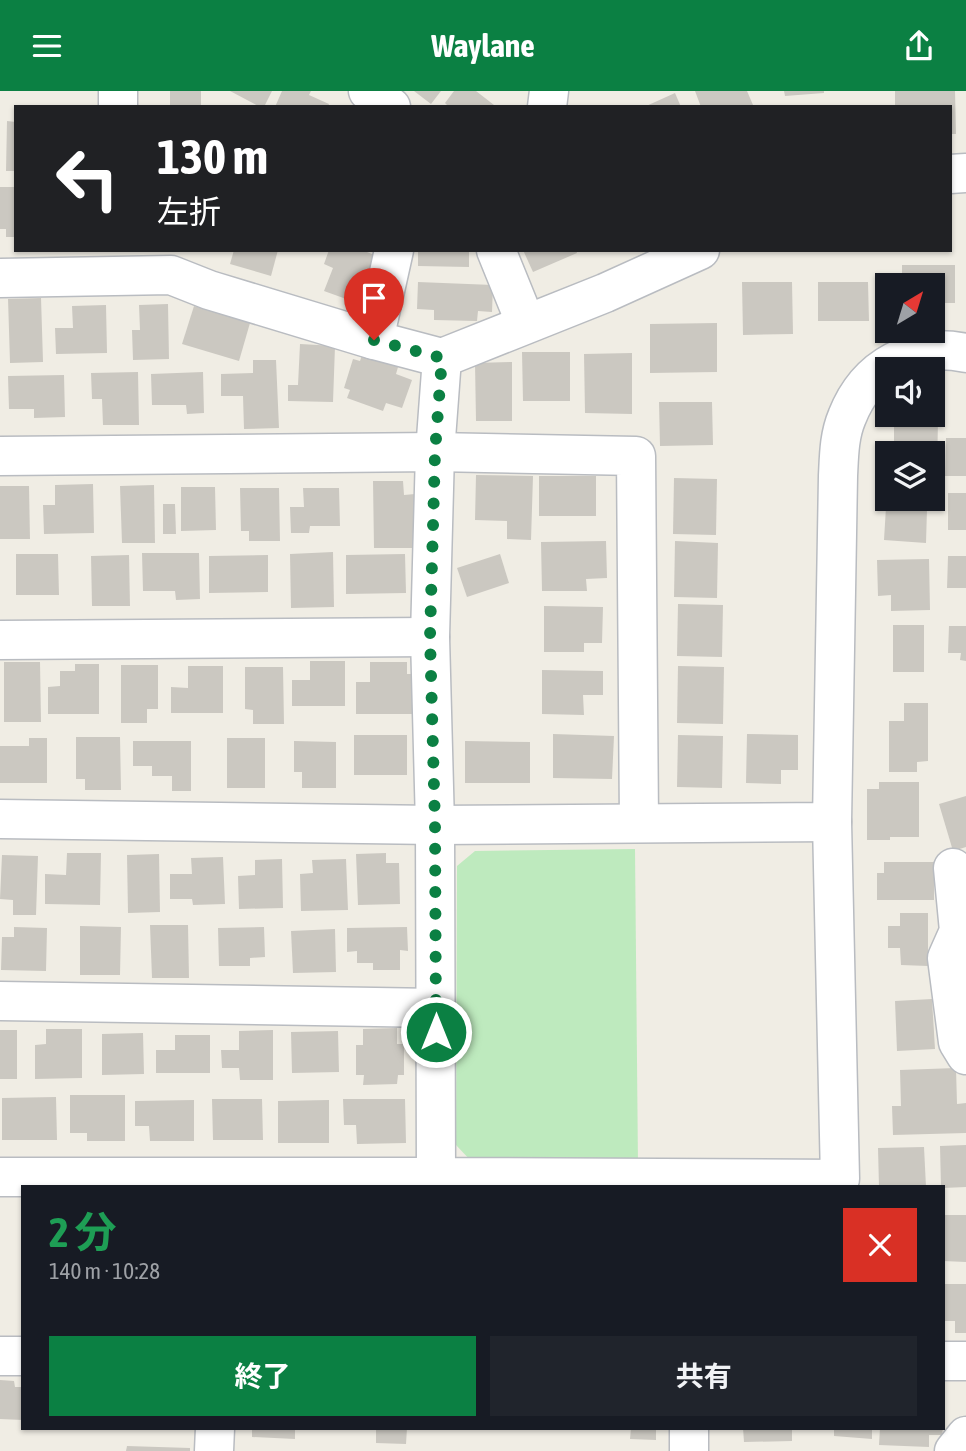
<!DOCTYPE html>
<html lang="ja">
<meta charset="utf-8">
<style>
:root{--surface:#171b24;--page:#20242c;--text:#f1f3f6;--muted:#9ea1a6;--accent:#0b8043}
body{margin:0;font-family:"Asap Condensed","Noto Sans JP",sans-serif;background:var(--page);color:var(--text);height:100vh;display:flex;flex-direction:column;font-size:26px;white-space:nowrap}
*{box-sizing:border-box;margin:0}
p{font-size:23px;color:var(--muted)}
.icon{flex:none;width:38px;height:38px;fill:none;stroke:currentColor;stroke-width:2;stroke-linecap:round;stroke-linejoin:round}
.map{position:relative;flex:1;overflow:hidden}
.side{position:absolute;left:21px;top:1094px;width:924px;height:245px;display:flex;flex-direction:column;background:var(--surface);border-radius:0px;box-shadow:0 2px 5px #0004}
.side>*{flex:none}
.top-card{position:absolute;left:14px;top:14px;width:938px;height:147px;border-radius:0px;box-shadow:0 2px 5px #0004;background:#202124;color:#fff;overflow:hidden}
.needle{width:46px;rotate:38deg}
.fabs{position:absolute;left:875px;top:182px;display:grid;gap:14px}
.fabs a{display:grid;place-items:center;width:70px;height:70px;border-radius:0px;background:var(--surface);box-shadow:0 2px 5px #0004;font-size:35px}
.pin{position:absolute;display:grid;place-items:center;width:60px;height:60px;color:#fff;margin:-72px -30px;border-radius:50% 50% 50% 0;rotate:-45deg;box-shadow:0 0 7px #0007}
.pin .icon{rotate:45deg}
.me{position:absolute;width:77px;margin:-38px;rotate:0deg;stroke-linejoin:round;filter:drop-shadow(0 0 5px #0008)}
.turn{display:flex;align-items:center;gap:24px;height:147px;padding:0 28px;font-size:32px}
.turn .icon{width:91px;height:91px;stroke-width:2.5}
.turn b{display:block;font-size:49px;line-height:60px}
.round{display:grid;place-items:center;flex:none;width:74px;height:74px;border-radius:0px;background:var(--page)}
.headline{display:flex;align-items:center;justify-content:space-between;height:119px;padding:0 28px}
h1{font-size:42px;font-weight:700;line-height:52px;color:#1e9e55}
.button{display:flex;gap:14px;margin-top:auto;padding:14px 28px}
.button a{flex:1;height:80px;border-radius:0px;background:var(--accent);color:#fff;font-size:28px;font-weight:700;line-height:80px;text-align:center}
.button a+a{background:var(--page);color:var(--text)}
header{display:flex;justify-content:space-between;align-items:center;height:91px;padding:0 28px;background:var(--accent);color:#fff;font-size:32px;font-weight:700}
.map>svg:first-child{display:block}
.green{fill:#beeabe}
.building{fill:#cbc8c1}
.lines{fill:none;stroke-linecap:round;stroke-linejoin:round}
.minor-casing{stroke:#b9bcc1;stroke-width:41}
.tertiary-casing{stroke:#b9bcc1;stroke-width:41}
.minor{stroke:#fff;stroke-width:38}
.tertiary{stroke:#fff;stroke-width:38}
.route{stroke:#0b8043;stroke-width:12;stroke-dasharray:0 21.6}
</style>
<header><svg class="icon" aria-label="menu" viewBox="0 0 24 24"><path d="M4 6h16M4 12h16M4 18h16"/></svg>Waylane<svg class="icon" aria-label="share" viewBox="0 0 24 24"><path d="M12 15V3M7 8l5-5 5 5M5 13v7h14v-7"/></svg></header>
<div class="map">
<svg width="966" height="1360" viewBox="0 0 966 1360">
<rect width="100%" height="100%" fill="#f0ede4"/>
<path class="green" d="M635 758 638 1075 472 1071 456 1054 457 775 475 760Z"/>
<g class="building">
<rect x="170" y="0" width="31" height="16"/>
<path d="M230 0H272L264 16H260Z"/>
<path d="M282 0H311L309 4 329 13 328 16H275Z"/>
<path d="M414 0H441L431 13Z"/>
<path d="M454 0H476L494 14 492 16H449L445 12Z"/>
<path d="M695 0H747L753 14 747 16H701Z"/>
<path d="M784 0H824V2L785 5Z"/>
<path d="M895 0H955L956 43H950V16H895Z"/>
<path d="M675 2 681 16H644Z"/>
<path d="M7 30 16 31V80H6Z"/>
<path d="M0 96H16V146H6V138H0Z"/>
<path d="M234 159H278L271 185 230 173Z"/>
<path d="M329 159H362L377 165 360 213 324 200 333 177 324 173Z"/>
<path d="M418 159H469V176L418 175Z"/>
<path d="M523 159H576L577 162 533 181Z"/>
<path d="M902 174H955V212H933V194H902Z"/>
<path d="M418 191 493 194 492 221 478 220 477 230 434 229V219L417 218Z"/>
<path d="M742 191H792L793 243 743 244Z"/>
<path d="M818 191H868L869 230H818Z"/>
<path d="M41 207 43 271 10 272 8 208Z"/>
<path d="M168 213 169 268 133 269 132 239H140L139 214Z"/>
<path d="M106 214 107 262 56 263 55 237H73L72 215Z"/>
<path d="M194 215 250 232 239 270 182 253Z"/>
<path d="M717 232V281L650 282V233Z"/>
<path d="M300 253 335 255 333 311 288 310V294H298Z"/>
<path d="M522 261H570V310H523Z"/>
<path d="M632 262V323L585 322 584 263Z"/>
<path d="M362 264 398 276 396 283 412 289 402 317 386 312 383 320 347 307 350 299 344 297 353 268 360 270Z"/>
<path d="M253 269H276L279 337 244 338 243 305H221V283L253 282Z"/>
<path d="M512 271V330H476L475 272Z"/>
<path d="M138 281 139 334H103L102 308H92L91 282Z"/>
<path d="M203 281 204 322 187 323 186 314H152L151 283Z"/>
<path d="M64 284 65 326 34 327V318H9L8 285Z"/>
<path d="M659 311H712L713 354 660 355Z"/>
<path d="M894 327 938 328 937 384H933V362H894Z"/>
<path d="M946 347H966V385H945Z"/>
<path d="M476 384 533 385 531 449 507 448V430L475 429Z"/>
<rect x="539" y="385" width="57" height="40"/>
<path d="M674 387 717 388 716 444 673 443Z"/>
<path d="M373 390H403L404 404 415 403 416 457H374Z"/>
<path d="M93 393 94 442 44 443 43 414H55V394Z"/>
<path d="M154 394 155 452H122L120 395Z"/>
<path d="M0 395H29L30 448H0Z"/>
<path d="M181 396H215L216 439 181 440Z"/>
<path d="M240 397H279L280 450H249V440H241Z"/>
<path d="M303 397H339L340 435H310L309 442H291L290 416H304Z"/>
<rect x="948" y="402" width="18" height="37"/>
<path d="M894 408H922L921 418H927L926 452 884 449 886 416 893 417Z"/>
<path d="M163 413H175L176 443H163Z"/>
<path d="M606 450 607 487 586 488 587 500H542L541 451Z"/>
<path d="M675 450 718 452 717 507 674 506Z"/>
<path d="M333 461 334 516 291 517 290 463Z"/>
<path d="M142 462H199L200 508 176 509 175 500H143Z"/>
<path d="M16 463H58L59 504H16Z"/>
<path d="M405 463 406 502 346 503V464Z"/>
<path d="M500 463 509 492 467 506 457 477Z"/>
<path d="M129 464 130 515H92L91 465Z"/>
<path d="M268 464V501L209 502V465Z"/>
<path d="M948 465H966V497H947Z"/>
<path d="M929 468 930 519 891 520V504L878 505 877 469Z"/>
<path d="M678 513 723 514 722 566 677 565Z"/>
<path d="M544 515 603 516 602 552H584V561H544Z"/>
<rect x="893" y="534" width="31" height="47"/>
<path d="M949 535H966V570L960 569 961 562H948Z"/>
<path d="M310 570H345V615H292V589H310Z"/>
<path d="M4 571H40L41 631H4Z"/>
<path d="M370 571H407V583H415V623H356V591H370Z"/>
<path d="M75 573H99V623H48V596L60 595V580H75Z"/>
<path d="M121 574H158V618H147V632H121Z"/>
<path d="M188 575H223V622H171V596L188 597Z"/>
<path d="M678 575 724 576 723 633 677 632Z"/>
<path d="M245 576H283L284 633H253V619L245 618Z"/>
<path d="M542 579 603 580V604H583L584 624 542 623Z"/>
<path d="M904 612H928V670L917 671V681H889V630H904Z"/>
<path d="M553 643 614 645 612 688 553 687Z"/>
<path d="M747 643 798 644V679H781V693L746 692Z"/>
<rect x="354" y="644" width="53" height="40"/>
<path d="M678 644 723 645 722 697 677 696Z"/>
<path d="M76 646H120L121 699H85V688H76Z"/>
<path d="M29 647H47V692H0V655H29Z"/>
<rect x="227" y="647" width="38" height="50"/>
<path d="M133 650H191V700H172V685H152V675H133Z"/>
<path d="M294 650 336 651V697H302V681H294Z"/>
<path d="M465 650 530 651V692H465Z"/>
<path d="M879 691H919V746H890V749H867V698H879Z"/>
<path d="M966 705V756L953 760 939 713Z"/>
<path d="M67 762H101L100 814 45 813V783L66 784Z"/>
<path d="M386 762V772H399L400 813 358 814 356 763Z"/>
<path d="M159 763 160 821 128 822 127 764Z"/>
<path d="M2 764 38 765 36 824H13V809L0 808Z"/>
<path d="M223 766 225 813 193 814 192 808H170V783H192L191 767Z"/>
<path d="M282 768 283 817 239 818 238 785 255 784V769Z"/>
<path d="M346 768 348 819 301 820 300 783 313 782 312 769Z"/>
<path d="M884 771H934V809H877V782H884Z"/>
<path d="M900 822H928V875L901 874 900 857H888V835H900Z"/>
<path d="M150 834H188L189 887H152Z"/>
<path d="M80 835 121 836 120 884H80Z"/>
<path d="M14 836 47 837 46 880 1 879 2 846H14Z"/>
<path d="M264 836 265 866 250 867V875H219L218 837Z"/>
<path d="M407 836 408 860 400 859V879H373V872H357V860L347 861V837Z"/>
<path d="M335 838 336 881 293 882 291 840Z"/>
<path d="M932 908 935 958 897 960 895 910Z"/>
<path d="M397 937V953H404V984H398L397 993 363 994 364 984H356V954H363V938Z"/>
<path d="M46 938H82V987L35 988V954L46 953Z"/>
<rect x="0" y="939" width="17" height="49"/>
<path d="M273 939V989H240L239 977H222L221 959H239V940Z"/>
<path d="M338 940 339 981 292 982 291 941Z"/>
<path d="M143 942 144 983 102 984V943Z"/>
<path d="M175 944H210V982H156V959H175Z"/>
<path d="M956 977 957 1013 966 1012V1042L893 1044 892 1015H901L900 979Z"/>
<path d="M70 1004H125V1050H87V1042H70Z"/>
<path d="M56 1006 57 1049H2V1007Z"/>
<path d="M212 1008H262L263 1049H213Z"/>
<path d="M343 1008H405L406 1052 357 1053 356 1034H344Z"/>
<path d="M194 1009V1050H150L149 1035H135V1010Z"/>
<path d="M329 1009V1052H278V1010Z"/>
<path d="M966 1054V1096L943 1097 941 1096 940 1055Z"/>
<path d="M924 1056 926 1096H879L878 1057Z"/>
<path d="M943 1124H966V1171L943 1170Z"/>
<path d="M943 1193H966V1242H955V1230H943Z"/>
<path d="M0 1289 14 1290 15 1296H23V1329L0 1328Z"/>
<path d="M252 1337H295V1348L252 1346Z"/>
<path d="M376 1337H407L406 1353 376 1352Z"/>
<path d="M631 1337H656V1349L630 1348Z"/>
<path d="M743 1337H792V1350L744 1351Z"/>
<path d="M834 1337H872V1348L834 1345Z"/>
<path d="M880 1337H943L942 1344H929V1356L879 1354Z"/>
<path d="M127 1355 190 1357V1360H126Z"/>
</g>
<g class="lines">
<defs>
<g id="minor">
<path d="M118 0V16"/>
<path d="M368 0 391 16"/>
<path d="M547 16 549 0"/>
<path d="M950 83 966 82"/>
<path d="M496 159 526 233"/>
<path d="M0 187 171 184 209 199 374 249 442 267 605 202 700 159"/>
<path d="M374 249 394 159"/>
<path d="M442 267 435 361 430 546 435 734 436 1086 840 1088 832 731"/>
<path d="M0 365 435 361 636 365 639 731"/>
<path d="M0 549 430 546"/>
<path d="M953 777 959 840 947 867 958 951 966 964"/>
<path d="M0 910 436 917"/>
<path d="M0 1086H436V1096"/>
<path d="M0 1265H23"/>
<path d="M943 1270H966"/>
<path d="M689 1337V1360"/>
<path d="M214 1360 215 1337"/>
<path d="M954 1360 966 1345"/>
</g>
<path id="tertiary" d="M0 728 435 734 832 731 838 385C839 365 839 345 847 326 867 275 913 251 966 262"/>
</defs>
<use href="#minor" class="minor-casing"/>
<use href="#tertiary" class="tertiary-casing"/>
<use href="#minor" class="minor"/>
<use href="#tertiary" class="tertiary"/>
</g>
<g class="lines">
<path class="route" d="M374 249 442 267 435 361 430 546 435 734 436 941"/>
</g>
</svg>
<div class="fabs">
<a><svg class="needle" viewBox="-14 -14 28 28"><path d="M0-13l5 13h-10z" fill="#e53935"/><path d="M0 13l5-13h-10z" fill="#9ea1a6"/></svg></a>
<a><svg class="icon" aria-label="sound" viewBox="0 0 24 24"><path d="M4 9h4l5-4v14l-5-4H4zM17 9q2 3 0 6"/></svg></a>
<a><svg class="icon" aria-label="layers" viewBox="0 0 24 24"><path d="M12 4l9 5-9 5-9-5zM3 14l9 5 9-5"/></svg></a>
</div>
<div class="pin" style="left:374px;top:249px;background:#d93025"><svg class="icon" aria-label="arrive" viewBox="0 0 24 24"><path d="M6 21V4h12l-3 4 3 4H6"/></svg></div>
<svg class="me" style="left:436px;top:941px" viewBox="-20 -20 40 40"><circle r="17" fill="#0b8043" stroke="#fff" stroke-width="3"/><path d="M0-11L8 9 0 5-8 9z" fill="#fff"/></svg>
<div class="top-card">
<div class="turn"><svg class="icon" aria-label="left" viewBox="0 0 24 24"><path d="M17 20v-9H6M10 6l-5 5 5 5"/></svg><div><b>130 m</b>左折</div></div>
</div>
<section class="side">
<div class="headline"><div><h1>2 分</h1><p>140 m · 10:28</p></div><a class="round" style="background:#d93025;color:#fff"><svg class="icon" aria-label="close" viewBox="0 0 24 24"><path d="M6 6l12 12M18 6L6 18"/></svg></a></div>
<div class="button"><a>終了</a><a>共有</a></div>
</section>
</div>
